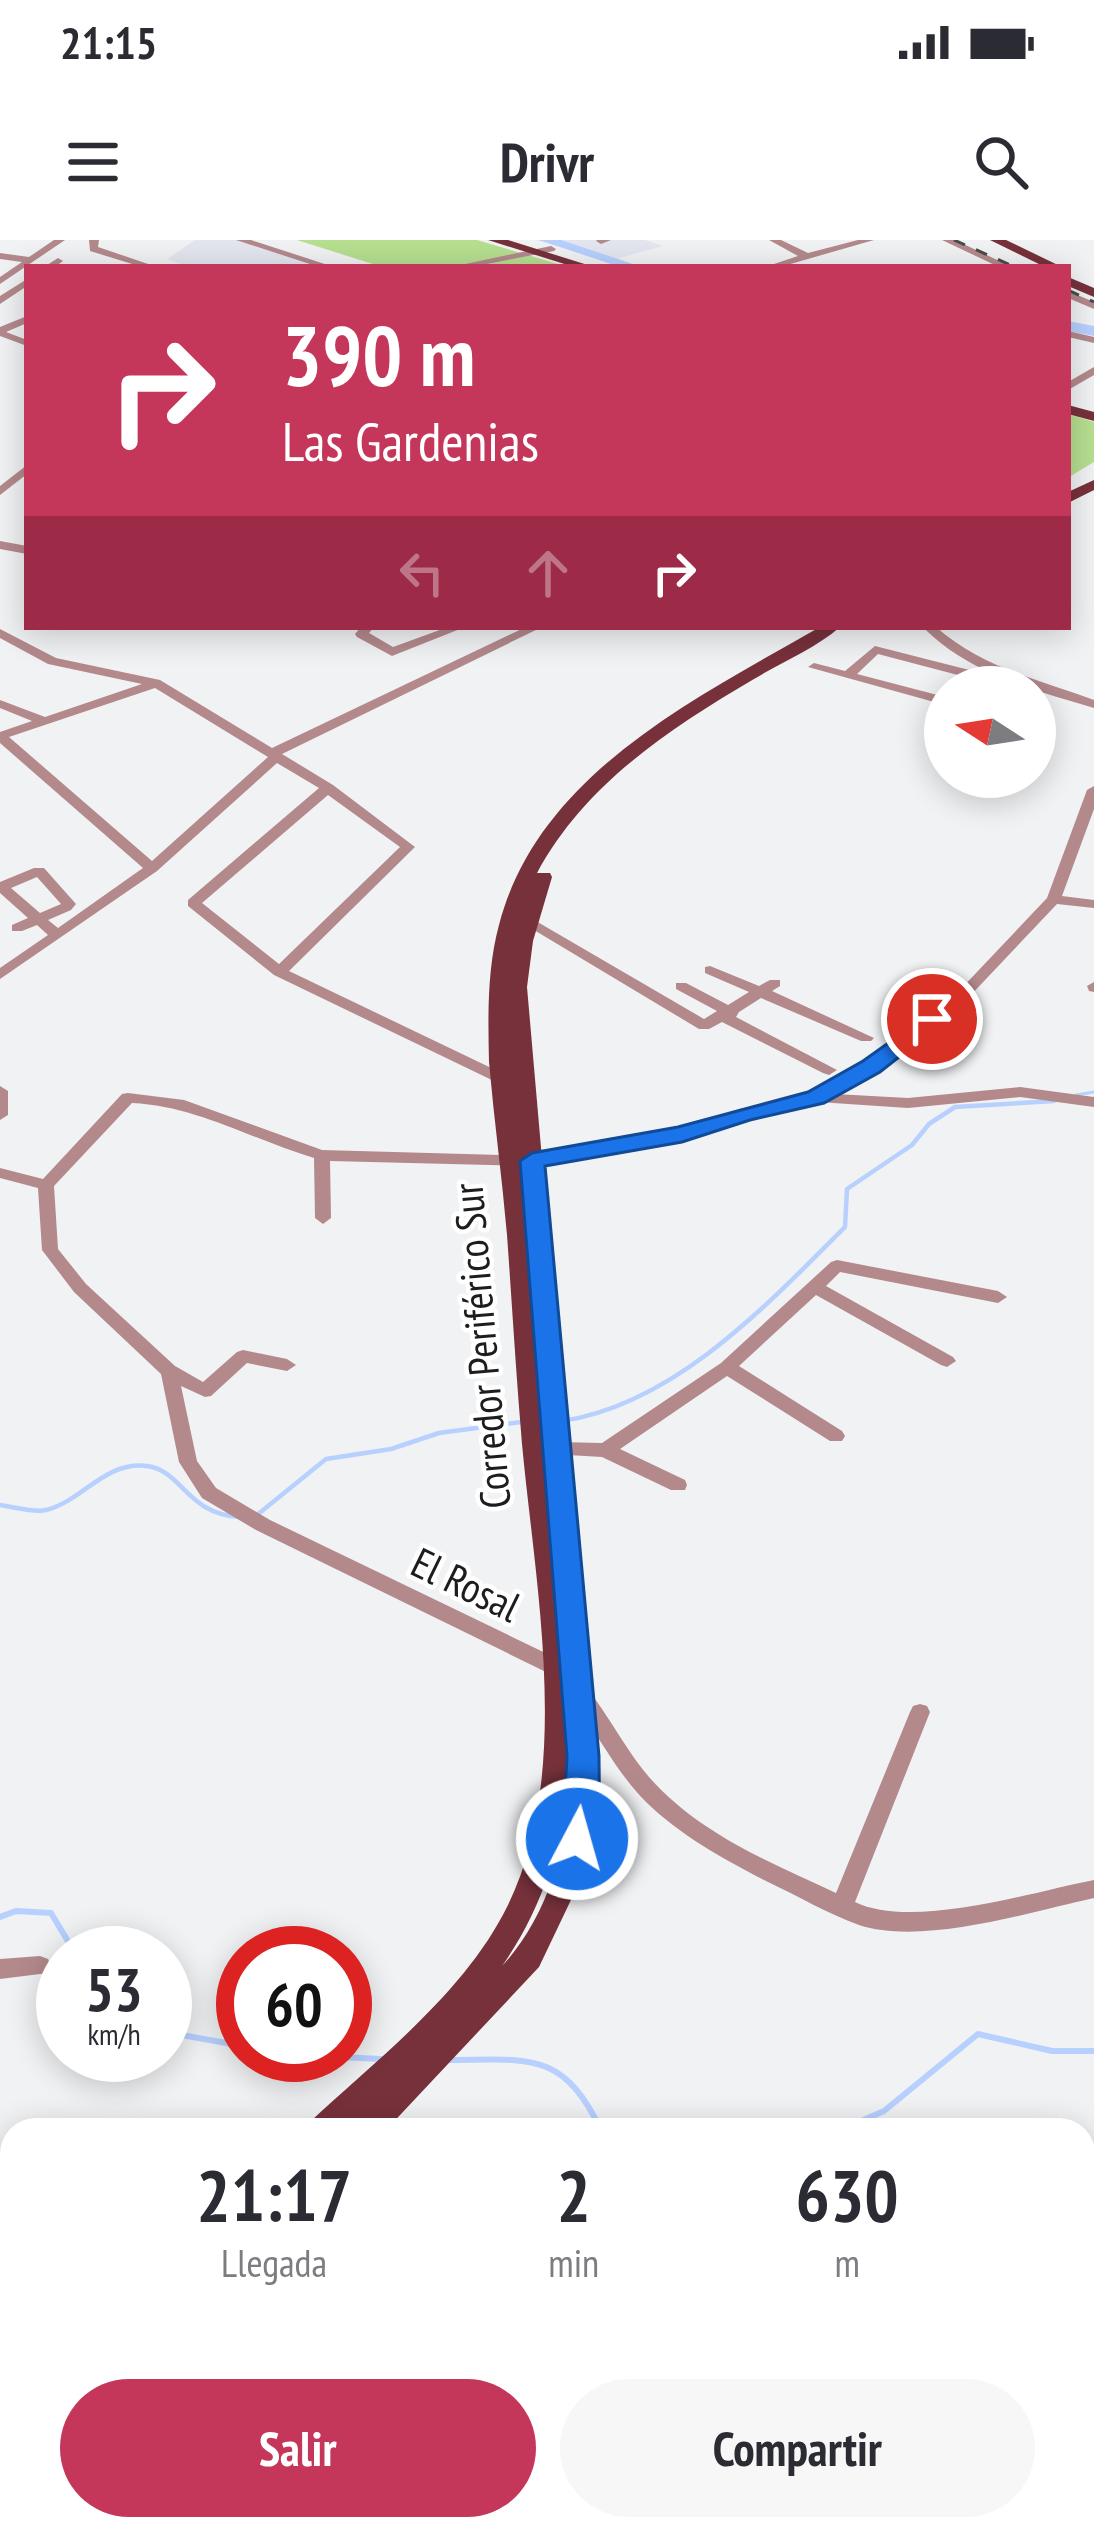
<!DOCTYPE html>
<html lang="es">
<meta charset="utf-8">
<style>
:root{--surface:#fff;--page:#f7f7f7;--text:#2b2b33;--muted:#7c7c81;--accent:#c5365b}
body{margin:0;font-family:"PT Sans Narrow",sans-serif;background:var(--page);color:var(--text);height:100vh;display:flex;flex-direction:column;font-size:45px;white-space:nowrap}
*{box-sizing:border-box;margin:0}
p{font-size:39px;color:var(--muted)}
.icon{flex:none;width:66px;height:66px;fill:none;stroke:currentColor;stroke-width:2;stroke-linecap:round;stroke-linejoin:round}
.map{position:relative;flex:1;overflow:hidden}
.drawer{position:absolute;left:0px;top:1878px;width:1095px;height:423px;display:flex;flex-direction:column;background:var(--surface);border-radius:36px 36px 0 0;box-shadow:0 6px 30px #0003}
.drawer>*{flex:none}
.hud{position:absolute;left:24px;top:24px;width:1047px;height:366px;border-radius:0px;box-shadow:0 6px 30px #0003;background:#c5365b;color:#fff;overflow:hidden}
.needle{width:78px;rotate:282deg}
.buttons{position:absolute;left:924px;top:426px;display:grid;gap:24px}
.buttons a{display:grid;place-items:center;width:132px;height:132px;border-radius:50%;background:var(--surface);box-shadow:0 6px 30px #0003;font-size:60px}
.speed{position:absolute;left:36px;top:1686px;display:flex;gap:24px;font-size:60px;font-weight:700;text-align:center}
.speed>*{display:grid;place-content:center;width:156px;height:156px;border-radius:50%;background:var(--surface);box-shadow:0 6px 30px #0003;line-height:1}
.speed small{font-size:30px;font-weight:400}
.speed .limit{border:18px solid #d22;background:#fff;color:#111}
.pin{position:absolute;display:grid;place-items:center;width:102px;height:102px;color:#fff;margin:-51px;border:6px solid #fff;border-radius:50%;box-shadow:0 3px 12px #0007}
.me{position:absolute;width:132px;margin:-66px;rotate:6deg;stroke-linejoin:round;filter:drop-shadow(0 0 9px #0008)}
.turn{display:flex;align-items:center;gap:42px;height:252px;padding:0 60px;font-size:54px}
.turn .icon{width:156px;height:156px;stroke-width:2.5}
.turn b{display:block;font-size:84px;line-height:102px}
.lanes{display:flex;align-items:center;height:114px;padding:0 60px;background:#0003;justify-content:center;gap:60px;direction:ltr}
.lanes .off{opacity:.35}
.eta{display:flex;justify-content:space-evenly;align-items:center;height:204px;text-align:center}
.eta b{font-size:72px;font-weight:700;line-height:84px}
.cta{display:flex;gap:24px;margin-top:auto;padding:24px 60px}
.cta a{flex:1;height:138px;border-radius:72px;background:var(--accent);color:#fff;font-size:48px;font-weight:700;line-height:138px;text-align:center}
.cta a+a{background:var(--page);color:var(--text)}
.status{display:flex;justify-content:space-between;align-items:center;height:84px;padding:0 60px;background:var(--surface);direction:ltr}
.status svg{height:33px;fill:currentColor}
header{display:flex;justify-content:space-between;align-items:center;height:156px;padding:0 60px;background:var(--surface);font-size:54px;font-weight:700}
.map>svg:first-child{display:block}
.built{fill:#e3e6ef}
.green{fill:#b6df90}
.lines{fill:none;stroke-linecap:round;stroke-linejoin:round}
.stream-far2{stroke:#b7d0fe;stroke-width:3}
.stream-far1{stroke:#b7d0fe;stroke-width:4.5}
.stream{stroke:#b7d0fe;stroke-width:6}
.river{fill:#b7d0fe;fill-rule:evenodd}
.minor{fill:#b3898c;fill-rule:evenodd}
.major{fill:#77313b;fill-rule:evenodd}
.rail{stroke:#4b4b4c;stroke-width:3;stroke-dasharray:12 12;stroke-linecap:butt}
.route{fill:#1a73e8;stroke:#114b97;stroke-width:3}
.labels{text-anchor:middle;dominant-baseline:central;stroke-width:9;stroke-linejoin:round;paint-order:stroke}
.street-label{font-size:42px;fill:#1d1d1e;stroke:#fff}
</style>
<div class="status"><b>21:15</b><svg viewBox="0 0 49 12"><path d="M0 12V9h3v3zM5 12V6h3v6zM10 12V3h3v9zM15 12V0h3v12zM26 1h20v11H26zM47 4h2v5h-2z"/></svg></div>
<header><svg class="icon" aria-label="menu" viewBox="0 0 24 24"><path d="M4 6h16M4 12h16M4 18h16"/></svg>Drivr<svg class="icon" aria-label="search" viewBox="0 0 24 24"><circle cx="10" cy="10" r="6"/><path d="M15 15l6 6"/></svg></header>
<div class="map">
<svg width="1094" height="2299" viewBox="0 0 1094 2299">
<rect width="100%" height="100%" fill="#f1f2f4"/>
<g class="built">
<path d="M195 0H238L317 27H189L167 19Z"/>
<path d="M536 0H645L663 6 609 21Z"/>
</g>
<g class="green">
<path d="M297 0H477L568 27H382Z"/>
<path d="M1068 174 1094 182V222L1069 237Z"/>
</g>
<g class="lines">
<path class="stream-far2" d="M1076 855 1094 852"/>
<g class="stream-far1">
<path d="M562 1181C675 1164 767 1065 845 987L847 949 912 905 929 884 955 867 1054 861"/>
<path d="M0 1265C13 1267 34 1273 46 1270 83 1261 104 1221 147 1226 183 1231 186 1274 240 1277"/>
<path d="M257 1275 326 1219 391 1209 439 1193 521 1182"/>
</g>
<g class="stream">
<path d="M0 1677 16 1671 51 1673 75 1713"/>
<path d="M165 1792 243 1806"/>
<path d="M298 1815 381 1819"/>
<path d="M447 1820C528 1820 562 1809 601 1890"/>
<path d="M841 1890 884 1871 978 1794 1052 1811H1094"/>
</g>
<g class="river">
<path d="M539 0H561L642 27H620Z"/>
<path d="M1068 81 1094 86V96L1068 91Z"/>
</g>
<g class="minor">
<path d="M54 0H65L0 44V37L22 22 0 19V13L29 17Z"/>
<path d="M89 0H99L98 7 154 26 142 27 90 11Z"/>
<path d="M236 0H251L334 27H319Z"/>
<path d="M611 0 601 4 596 1 597 0Z"/>
<path d="M769 0H781L808 13 858 0H874L780 27H765L798 16Z"/>
<path d="M942 0H955L1012 27H999Z"/>
<path d="M551 6 556 9 554 11 471 27H451Z"/>
<path d="M58 18 63 21 55 27H44Z"/>
<path d="M27 39V46L0 64V56Z"/>
<path d="M1068 51 1094 62V69L1068 58Z"/>
<path d="M27 76V83L6 92 27 100V106L0 96V87Z"/>
<path d="M1068 91 1094 97V103L1068 97Z"/>
<path d="M1094 127V135L1068 150V142Z"/>
<path d="M27 225V234L0 255V246Z"/>
<path d="M0 301 27 306V314L0 309Z"/>
<path d="M361 387H374L369 393 393 407 448 387H465L392 416 357 397 355 394Z"/>
<path d="M526 387H542L282 514 333 545 415 607 289 731 508 836 510 839 508 842H496L274 735 188 666V660L319 548 277 523 157 631 0 739V728L48 695 37 685 22 691H12V685L28 678 0 653V642L34 628H44L76 664 71 670 48 680 58 688 143 628 0 503V492L32 481 0 468V460L45 477 142 444 48 424 0 398V389L56 418 160 440 272 508ZM155 448 268 517 152 621 9 497ZM328 555 400 607 279 724 202 663ZM37 637 61 664 40 673 11 648Z"/>
<path d="M923 387H936C981 427 1039 440 1094 460V468C1035 450 967 433 923 387Z"/>
<path d="M875 406 977 432 979 435 973 439 878 414 857 434 945 457V465L808 427 814 423 845 431Z"/>
<path d="M1094 546V569L1062 656 1094 660V668L1057 664 968 758 877 830 835 854 908 858 1020 847 1094 857V867L1020 857 908 868 818 862 749 877 682 900 532 926 330 921 331 978 323 984 315 978 314 918C253 900 197 866 132 863L54 946 58 1009 86 1044 175 1126 203 1142 237 1112 243 1110 287 1119 296 1125 287 1131 247 1123 211 1156 205 1157 181 1146 197 1221 216 1248 270 1280 560 1420C599 1453 617 1499 649 1537 698 1593 771 1623 836 1653L910 1472 913 1466 920 1464 927 1466 930 1472 855 1662C912 1690 1032 1652 1094 1640V1658C1030 1672 922 1706 859 1685 828 1674 798 1656 768 1642 725 1620 681 1596 646 1562 607 1523 588 1469 546 1432L256 1290 202 1258 179 1222 161 1134 74 1052 42 1010 38 948 0 938V928L43 939 122 854 128 853 184 860 322 910 532 916 679 890 739 869 811 854 865 824 958 752 1047 658 1087 550Z"/>
<path d="M529 677 704 779 717 771 676 749V743H686L728 765 749 752 705 733V727L710 726 759 746 770 740H780V746L772 751 874 798 871 801H861L761 758 739 772 736 777 837 830 829 835 823 833 722 782 709 789H699L524 684 522 681Z"/>
<path d="M1094 742V752L1089 751 1087 746Z"/>
<path d="M0 846 8 851V875L0 880Z"/>
<path d="M837 1020 998 1051 1007 1057 998 1063 840 1032 826 1046 953 1117 956 1121 947 1127 941 1125 816 1055 739 1126 842 1191 845 1196 842 1201H830L727 1136 620 1209 685 1240 687 1245 685 1250H671L602 1217 551 1214 549 1209 551 1204 558 1202 602 1203 721 1123 831 1022Z"/>
<path d="M40 1716 48 1719 51 1726 48 1733 0 1739V1719Z"/>
<path d="M474 2289H529L534 2299H479Z"/>
</g>
<g class="major">
<path d="M488 0H508L594 27H574Z"/>
<path d="M990 0H1006L1062 27H1045Z"/>
<path d="M1068 37 1094 48V57L1068 46Z"/>
<path d="M1068 165 1094 172V181L1068 174Z"/>
<path d="M1094 240V250L1068 263V252Z"/>
<path d="M820 387H840C816 408 782 422 754 439 669 489 585 544 537 633H550L552 637 533 701 527 747 598 1561 580 1641 539 1727 386 1890H349L352 1883 345 1890H307L312 1880C381 1816 466 1751 508 1665 573 1532 535 1345 522 1204 516 1134 512 1064 507 995 502 937 494 880 489 822 488 776 487 729 499 685 538 534 696 458 820 387ZM568 1532C573 1596 547 1679 502 1726 543 1668 563 1603 568 1532Z"/>
<path d="M12 2171V2212L0 2217V2176Z"/>
<path d="M12 2217V2259L0 2263V2222Z"/>
</g>
<g class="rail">
<path d="M954 0 1015 27"/>
<path d="M1068 50 1094 62"/>
</g>
</g>
<path class="route" d="M932 772 941 774V784L880 832 824 863 750 880 682 902 545 926 599 1516C599 1546 602 1581 588 1609L577 1613 565 1609C557 1592 567 1539 567 1516L520 921 532 913 678 887 808 852 863 821Z"/>
<g class="labels">
<g class="street-label">
<text transform="translate(481 1106) rotate(-95)">Corredor Periférico Sur</text>
<text transform="translate(466 1344) rotate(26)">El Rosal</text>
</g>
</g>
</svg>
<div class="buttons">
<a><svg class="needle" viewBox="-14 -14 28 28"><path d="M0-13l5 13h-10z" fill="#e53935"/><path d="M0 13l5-13h-10z" fill="#7c7c81"/></svg></a>
</div>
<div class="speed"><div>53<small>km/h</small></div><div class="limit">60</div></div>
<div class="pin" style="left:932px;top:779px;background:#d93025"><svg class="icon" aria-label="arrive" viewBox="0 0 24 24"><path d="M6 21V4h12l-3 4 3 4H6"/></svg></div>
<svg class="me" style="left:577px;top:1599px" viewBox="-20 -20 40 40"><circle r="17" fill="#1a73e8" stroke="#fff" stroke-width="3"/><path d="M0-11L8 9 0 5-8 9z" fill="#fff"/></svg>
<div class="hud">
<div class="turn"><svg class="icon" aria-label="right" viewBox="0 0 24 24"><path d="M7 20v-9h11M14 6l5 5-5 5"/></svg><div><b>390 m</b>Las Gardenias</div></div>
<div class="lanes"><svg class="icon off" aria-label="left" viewBox="0 0 24 24"><path d="M17 20v-9H6M10 6l-5 5 5 5"/></svg><svg class="icon off" aria-label="ahead" viewBox="0 0 24 24"><path d="M12 20V5M6 11l6-6 6 6"/></svg><svg class="icon" aria-label="right" viewBox="0 0 24 24"><path d="M7 20v-9h11M14 6l5 5-5 5"/></svg></div>
</div>
<section class="drawer">
<div class="eta">
<div><b>21:17</b><p>Llegada</p></div>
<div><b>2</b><p>min</p></div>
<div><b>630</b><p>m</p></div>
</div>
<div class="cta"><a>Salir</a><a>Compartir</a></div>
</section>
</div>
